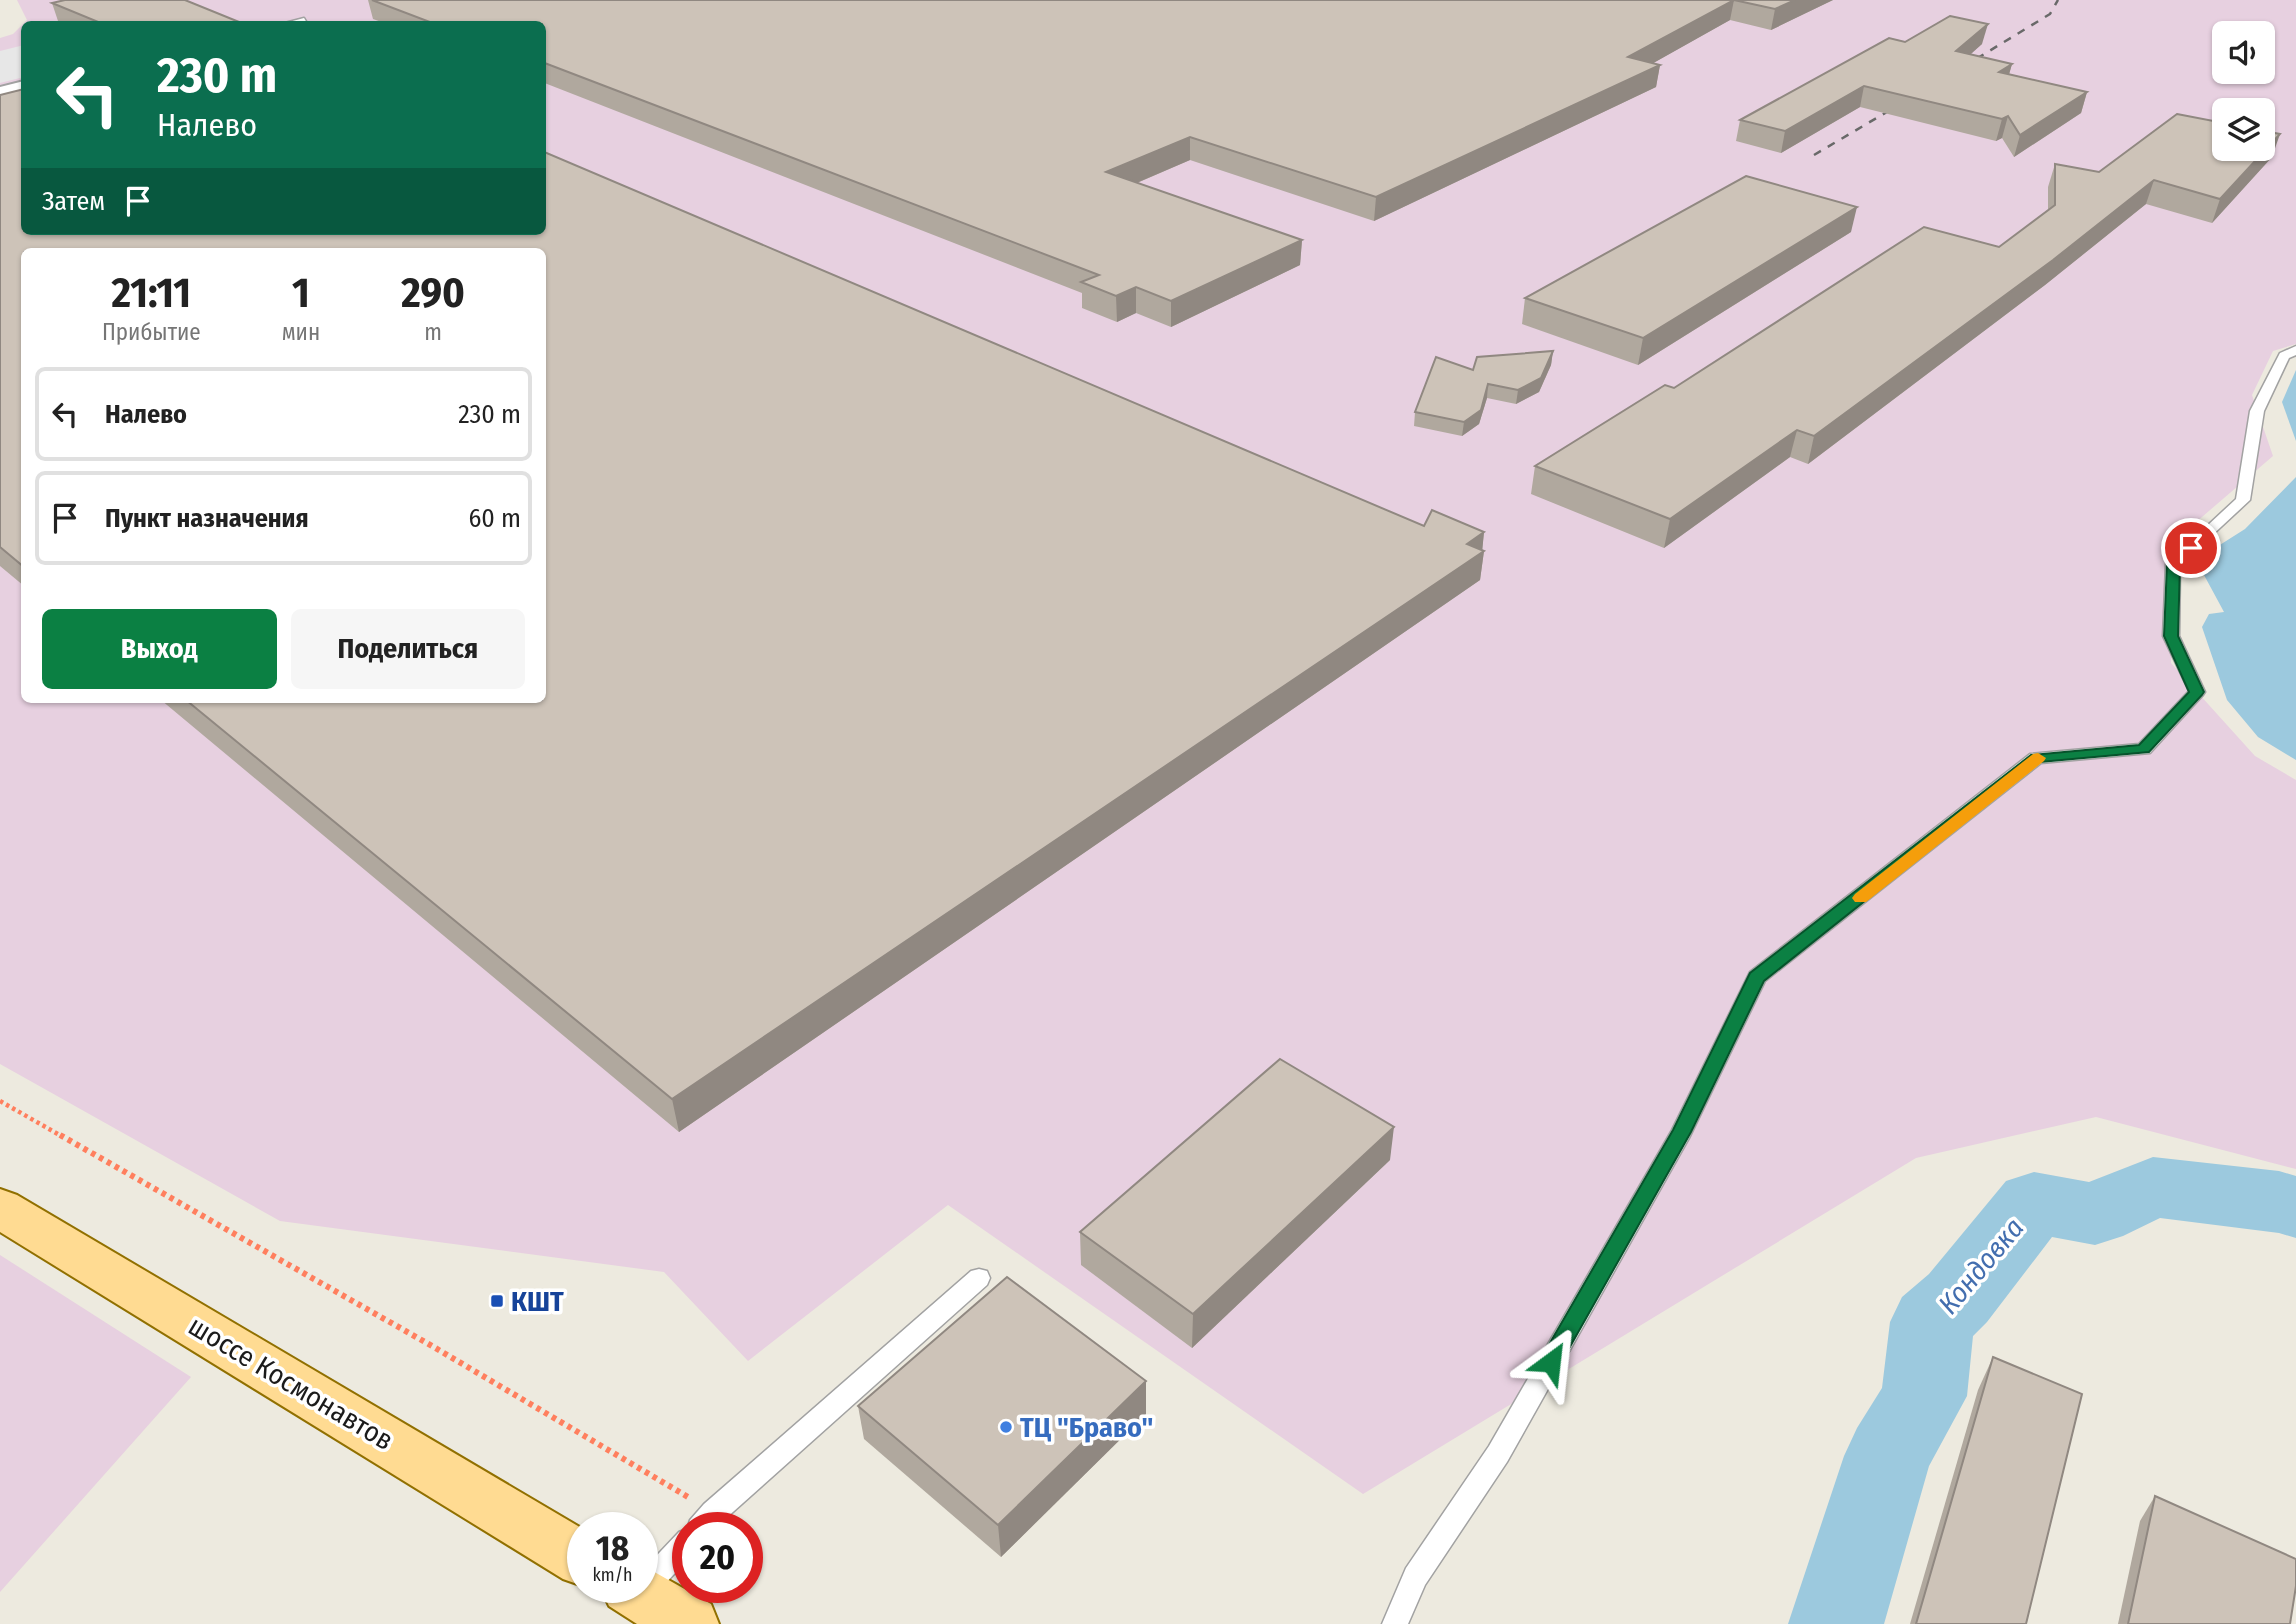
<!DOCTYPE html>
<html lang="ru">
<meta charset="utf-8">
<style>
:root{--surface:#fff;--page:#f6f6f6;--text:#222;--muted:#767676;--line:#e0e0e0;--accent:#0b8043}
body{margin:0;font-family:"Fira Sans Condensed",sans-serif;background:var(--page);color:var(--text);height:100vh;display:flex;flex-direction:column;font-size:26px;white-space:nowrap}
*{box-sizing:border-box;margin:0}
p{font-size:23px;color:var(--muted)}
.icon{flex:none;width:38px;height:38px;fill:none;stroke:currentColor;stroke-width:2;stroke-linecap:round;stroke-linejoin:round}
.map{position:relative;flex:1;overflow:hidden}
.side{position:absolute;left:21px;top:248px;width:525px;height:455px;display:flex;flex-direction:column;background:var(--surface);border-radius:10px;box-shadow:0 2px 5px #0004}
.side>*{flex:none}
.guide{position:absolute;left:21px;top:21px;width:525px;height:214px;border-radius:10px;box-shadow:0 2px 5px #0004;background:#0b6e4f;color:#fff;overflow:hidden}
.buttons{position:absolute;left:2212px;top:21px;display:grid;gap:14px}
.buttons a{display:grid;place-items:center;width:63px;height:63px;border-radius:10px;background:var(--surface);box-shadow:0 2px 5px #0004;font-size:35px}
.speed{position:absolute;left:567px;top:1512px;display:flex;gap:14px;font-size:35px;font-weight:700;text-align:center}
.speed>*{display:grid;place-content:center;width:91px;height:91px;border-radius:50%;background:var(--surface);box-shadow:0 2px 5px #0004;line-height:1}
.speed small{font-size:18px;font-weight:400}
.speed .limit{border:10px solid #d22;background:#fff;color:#111}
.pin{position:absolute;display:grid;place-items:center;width:60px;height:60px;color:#fff;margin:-30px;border:4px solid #fff;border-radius:50%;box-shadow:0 2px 7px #0007}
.me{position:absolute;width:77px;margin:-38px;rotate:30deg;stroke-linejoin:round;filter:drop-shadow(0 0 5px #0008)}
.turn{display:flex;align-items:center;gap:24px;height:147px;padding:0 21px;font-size:32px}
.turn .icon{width:91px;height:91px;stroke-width:2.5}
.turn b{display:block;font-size:49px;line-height:60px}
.then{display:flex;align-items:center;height:66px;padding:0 21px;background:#0003;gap:14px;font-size:26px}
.eta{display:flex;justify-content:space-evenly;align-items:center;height:119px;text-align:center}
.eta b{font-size:42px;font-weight:700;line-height:49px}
.cta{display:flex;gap:14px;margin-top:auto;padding:14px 21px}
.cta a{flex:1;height:80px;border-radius:10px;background:var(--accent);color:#fff;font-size:28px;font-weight:700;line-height:80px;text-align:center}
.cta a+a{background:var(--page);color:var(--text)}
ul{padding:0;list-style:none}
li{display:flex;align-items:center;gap:21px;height:94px;margin:0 14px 10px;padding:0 7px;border:4px solid var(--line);border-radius:10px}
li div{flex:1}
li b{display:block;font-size:26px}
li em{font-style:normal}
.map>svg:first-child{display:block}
.industrial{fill:#e7d0e0;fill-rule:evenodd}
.parking{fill:#e7e7e7}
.water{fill:#9cc9de}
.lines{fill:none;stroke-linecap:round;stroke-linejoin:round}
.river{fill:#9cc9de;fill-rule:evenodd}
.lane-casing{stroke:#a2a2a2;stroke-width:3}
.street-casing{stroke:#a2a2a2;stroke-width:4}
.primary-casing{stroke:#917000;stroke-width:4}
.path-far1{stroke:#ff7f5e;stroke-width:4.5;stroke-dasharray:3.5 3.5;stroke-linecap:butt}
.path{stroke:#ff7f5e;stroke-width:6;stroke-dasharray:4.5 4.5;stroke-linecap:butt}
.lane{fill:#fff;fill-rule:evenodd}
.street{fill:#fff;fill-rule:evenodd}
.primary{fill:#ffdb92;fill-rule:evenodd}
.rail{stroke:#696969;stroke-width:2.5;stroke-dasharray:8 8;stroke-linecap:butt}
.wall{fill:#b0a89e}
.shaded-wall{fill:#908881}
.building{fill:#cdc3b8;stroke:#908881;stroke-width:2}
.route{fill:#0b8043;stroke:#07532c;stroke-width:2}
.slow{fill:#f59e0b}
.transit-dot{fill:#1a4fb4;stroke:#fff;stroke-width:2.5}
.shop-dot{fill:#3f7fe0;stroke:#fff;stroke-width:2.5}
.labels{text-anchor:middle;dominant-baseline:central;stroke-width:7;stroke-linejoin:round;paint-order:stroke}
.near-water-label{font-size:28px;font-style:italic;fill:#436eaf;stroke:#fff}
.near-transit-label{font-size:28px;font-weight:bold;fill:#164399;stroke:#fff;text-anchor:start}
.near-street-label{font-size:28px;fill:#1b1b1b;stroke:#fff}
.near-shop-label{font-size:28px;font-weight:bold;fill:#366cbe;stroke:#fff;text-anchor:start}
</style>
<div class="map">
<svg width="2296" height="1624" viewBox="0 0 2296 1624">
<rect width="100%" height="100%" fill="#edeadf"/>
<g class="industrial">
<path d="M17 0H2296V344L2273 351 2252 395 2273 456 2167 547 2180 583 2172 598 2171 663 2255 756 2296 780V1169L2096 1117 1916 1158 1363 1494 948 1205 748 1361 664 1272 280 1221 0 1064V38L13 34 27 20ZM24 24H542V231H24ZM2224 33H2263V72H2224ZM2224 110H2263V149H2224ZM24 252H542V700H24Z"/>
<path d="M0 1255 191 1377 0 1592Z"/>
</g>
<path class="parking" d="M24 45V77L0 83V51Z"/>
<g class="water">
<path d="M2296 370V441L2282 402Z"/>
<path d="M2296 477V760L2258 737 2227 700 2202 627 2209 614 2224 612 2204 575V555L2245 529Z"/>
</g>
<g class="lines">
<path class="river" d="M2153 1157 2279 1171 2296 1176V1238L2279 1233 2160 1218 2123 1236 2095 1245 2052 1237 1987 1322 1973 1336 1967 1396 1929 1466 1884 1624H1788L1844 1456 1857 1428 1882 1388 1890 1322 1902 1297 1929 1274 2006 1181 2034 1172 2089 1182Z"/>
<defs>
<g id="lane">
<path d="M304 18 307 23 281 24Z"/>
<path d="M2296 346V355L2289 358 2264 411 2250 500 2180 565 2179 636 2205 692 2203 695 2150 753 2041 763 1765 981 1689 1138 1507 1462 1425 1585 1408 1624H1382L1406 1568 1489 1446 1672 1130 1750 972 2030 754 2139 744 2189 691 2163 636 2166 564 2236 499 2250 411 2280 353Z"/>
<path d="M979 1269 987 1271 990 1278 987 1285 715 1528H688V1559L650 1600 641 1603 632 1600 628 1591 630 1587H642V1571L679 1532 687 1529 690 1520 704 1504 971 1271Z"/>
</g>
<path id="street" d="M24 81V91L0 97V87Z"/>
<g id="primary">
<path d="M0 1189 17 1195 583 1529V1586L563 1579 0 1232Z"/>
<path d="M642 1565 711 1604 719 1624H637L609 1606 600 1587H642Z"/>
</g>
</defs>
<use href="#lane" class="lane-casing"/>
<use href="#street" class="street-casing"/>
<use href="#primary" class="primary-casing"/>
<path class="path-far1" d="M0 1101 63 1137"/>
<path class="path" d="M60 1135 432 1346 688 1497"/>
<use href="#lane" class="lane"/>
<use href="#street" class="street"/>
<use href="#primary" class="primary"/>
<g class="rail">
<path d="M1963 67 2050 14 2058 0"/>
<path d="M1814 155 1902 103"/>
</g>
</g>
<g class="wall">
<path d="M368 0H1833L1771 30 1730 20 1653 63 1660 65 1656 87 1374 221 1190 160 1137 183 1302 240 1300 265 1171 327 1136 313 1117 322 1082 308V293L542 82V24H387L373 19Z"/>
<path d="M52 3 244 24H59Z"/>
<path d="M1905 42 1982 44 1970 54 2012 64 2009 74 2087 92 2081 113 2014 157 2002 138 1996 141 1860 107 1781 153 1736 141 1740 120Z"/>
<path d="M0 95 1424 526 1484 532 1482 550 1484 551 1480 580 679 1132 161 700H542L24 252V586L0 566Z"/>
<path d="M2272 157 2212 223 2146 204 2045 285 1808 464 1790 457 1664 548 1531 494 1535 466 1674 388 1999 247 2048 210V187L2055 164 2099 172Z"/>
<path d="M1851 232 1638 365 1522 324 1525 298Z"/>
<path d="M1553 351 1551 365 1539 392 1516 404 1487 398 1479 424 1462 436 1414 426 1415 412 1473 370Z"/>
<path d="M1390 1160 1192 1348 1081 1265 1080 1232Z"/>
<path d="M1993 1357 2026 1624H1910L1978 1390Z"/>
<path d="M858 1406 1146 1414 1001 1557 864 1439Z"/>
<path d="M2155 1496 2290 1624H2118L2140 1521Z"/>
</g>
<g class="shaded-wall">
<path d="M1734 0 1730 20 1625 79 1628 57Z"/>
<path d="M1795 0H1833L1771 30 1775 9Z"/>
<path d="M1988 24 1982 44 1951 72 1956 51Z"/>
<path d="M2012 64 2006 85 1999 72Z"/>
<path d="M1660 65 1656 87 1374 221 1376 197Z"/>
<path d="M1864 86 1860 107 1781 153 1785 131Z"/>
<path d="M2087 92 2081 113 2014 157 2020 135Z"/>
<path d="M2008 116 2002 138 1996 141 2002 119Z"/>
<path d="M2280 134 2272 157 2212 223 2220 199Z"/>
<path d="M1190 137V160L1106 196V172Z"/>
<path d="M2154 180 2146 204 2045 285 1808 464 1814 436Z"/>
<path d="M1857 207 1851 232 1638 365 1643 338Z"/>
<path d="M1302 240 1300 265 1171 327V301Z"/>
<path d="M1136 287V313L1117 322 1116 296Z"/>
<path d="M1553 351 1551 365 1539 392 1516 404 1518 390Z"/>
<path d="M1488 384 1487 398 1479 424 1462 436 1464 422Z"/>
<path d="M1797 430 1790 457 1664 548 1670 519Z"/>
<path d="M1484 532 1482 553 1484 551 1480 580 679 1132 672 1099Z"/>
<path d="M1394 1127 1390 1160 1192 1348 1193 1314Z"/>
<path d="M1146 1381V1414L1001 1557 998 1525Z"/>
</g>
<g class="building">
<path d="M65 0H185L244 24H103L52 3Z"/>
<path d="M372 0H1734L1628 57 1660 65 1376 197 1190 137 1106 172 1302 240 1171 301 1136 287 1116 296 1081 282 1099 275 542 62V24H435Z"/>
<path d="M1734 0H1795L1775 9Z"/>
<path d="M1950 16 1988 24 1956 51 2012 64 1999 72 2087 92 2020 135 2008 116 2002 119 1864 86 1785 131 1740 120 1889 38 1905 42Z"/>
<path d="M24 89V231H542V151L1424 526 1432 510 1484 532 1467 544 1484 551 672 1099 186 700H542V252H24V567L0 547V95Z"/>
<path d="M2177 114 2224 123V149H2263V131L2280 134 2220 199 2154 180 2053 260 1814 436 1797 430 1670 519 1535 466 1665 385 1674 388 1924 227 1999 247 2055 205V164L2099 172Z"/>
<path d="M1746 176 1857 207 1643 338 1525 298Z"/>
<path d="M1553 351 1541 378 1518 390 1488 384 1481 410 1464 422 1415 412 1436 357 1473 370 1477 357Z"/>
<path d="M1280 1059 1394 1127 1193 1314 1080 1232Z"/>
<path d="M1007 1277 1146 1381 998 1525 858 1406Z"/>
<path d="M1993 1357 2082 1394 2026 1624H1916Z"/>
<path d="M2155 1496 2296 1559V1586L2290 1624H2128Z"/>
</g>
<path class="route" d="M2191 544 2197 548 2180 565 2178 636 2204 692 2202 695 2149 752 2040 762 1764 981 1691 1132 1558 1368 1551 1371 1543 1368 1540 1362 1543 1355 1673 1130 1750 973 2031 755 2139 745 2189 692 2164 636 2167 564Z"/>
<path class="slow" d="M2038 753 2046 758 2044 761 1866 902H1855L1852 898 1855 894 2033 754Z"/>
<rect class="transit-dot" x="490" y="1294" width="14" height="14" rx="3.5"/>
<circle class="shop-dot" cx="1006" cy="1427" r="7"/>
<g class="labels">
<g class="near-water-label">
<text transform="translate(1981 1266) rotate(-50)">Кондовка</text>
</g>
<g class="near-transit-label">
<text x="511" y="1301">КШТ</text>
</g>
<g class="near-street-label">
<text transform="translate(291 1383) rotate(31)">шоссе Космонавтов</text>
</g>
<g class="near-shop-label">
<text x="1020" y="1427">ТЦ "Браво"</text>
</g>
</g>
</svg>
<div class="buttons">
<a><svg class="icon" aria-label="sound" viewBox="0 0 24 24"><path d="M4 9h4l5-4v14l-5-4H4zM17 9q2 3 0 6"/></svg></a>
<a><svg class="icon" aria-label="layers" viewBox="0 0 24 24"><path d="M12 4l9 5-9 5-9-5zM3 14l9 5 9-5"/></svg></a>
</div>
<div class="speed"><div>18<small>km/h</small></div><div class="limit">20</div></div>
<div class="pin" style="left:2191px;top:548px;background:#d93025"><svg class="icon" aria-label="arrive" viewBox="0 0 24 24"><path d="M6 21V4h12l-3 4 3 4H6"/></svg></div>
<svg class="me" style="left:1551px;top:1362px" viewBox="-20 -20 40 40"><path d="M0-17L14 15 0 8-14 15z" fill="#0b8043" stroke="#fff" stroke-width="4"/></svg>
<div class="guide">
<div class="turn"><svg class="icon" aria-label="left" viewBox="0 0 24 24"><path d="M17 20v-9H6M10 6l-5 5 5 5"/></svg><div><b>230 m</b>Налево</div></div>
<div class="then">Затем<svg class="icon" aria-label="arrive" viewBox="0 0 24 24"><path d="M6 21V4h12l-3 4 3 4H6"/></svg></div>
</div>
<section class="side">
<div class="eta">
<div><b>21:11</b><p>Прибытие</p></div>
<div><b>1</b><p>мин</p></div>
<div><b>290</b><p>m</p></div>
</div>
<ul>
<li><svg class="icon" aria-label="left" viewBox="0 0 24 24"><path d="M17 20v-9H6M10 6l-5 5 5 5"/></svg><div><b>Налево</b></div><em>230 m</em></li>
<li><svg class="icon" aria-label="arrive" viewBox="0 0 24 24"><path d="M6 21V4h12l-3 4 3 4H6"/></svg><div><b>Пункт назначения</b></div><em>60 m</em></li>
</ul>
<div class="cta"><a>Выход</a><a>Поделиться</a></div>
</section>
</div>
